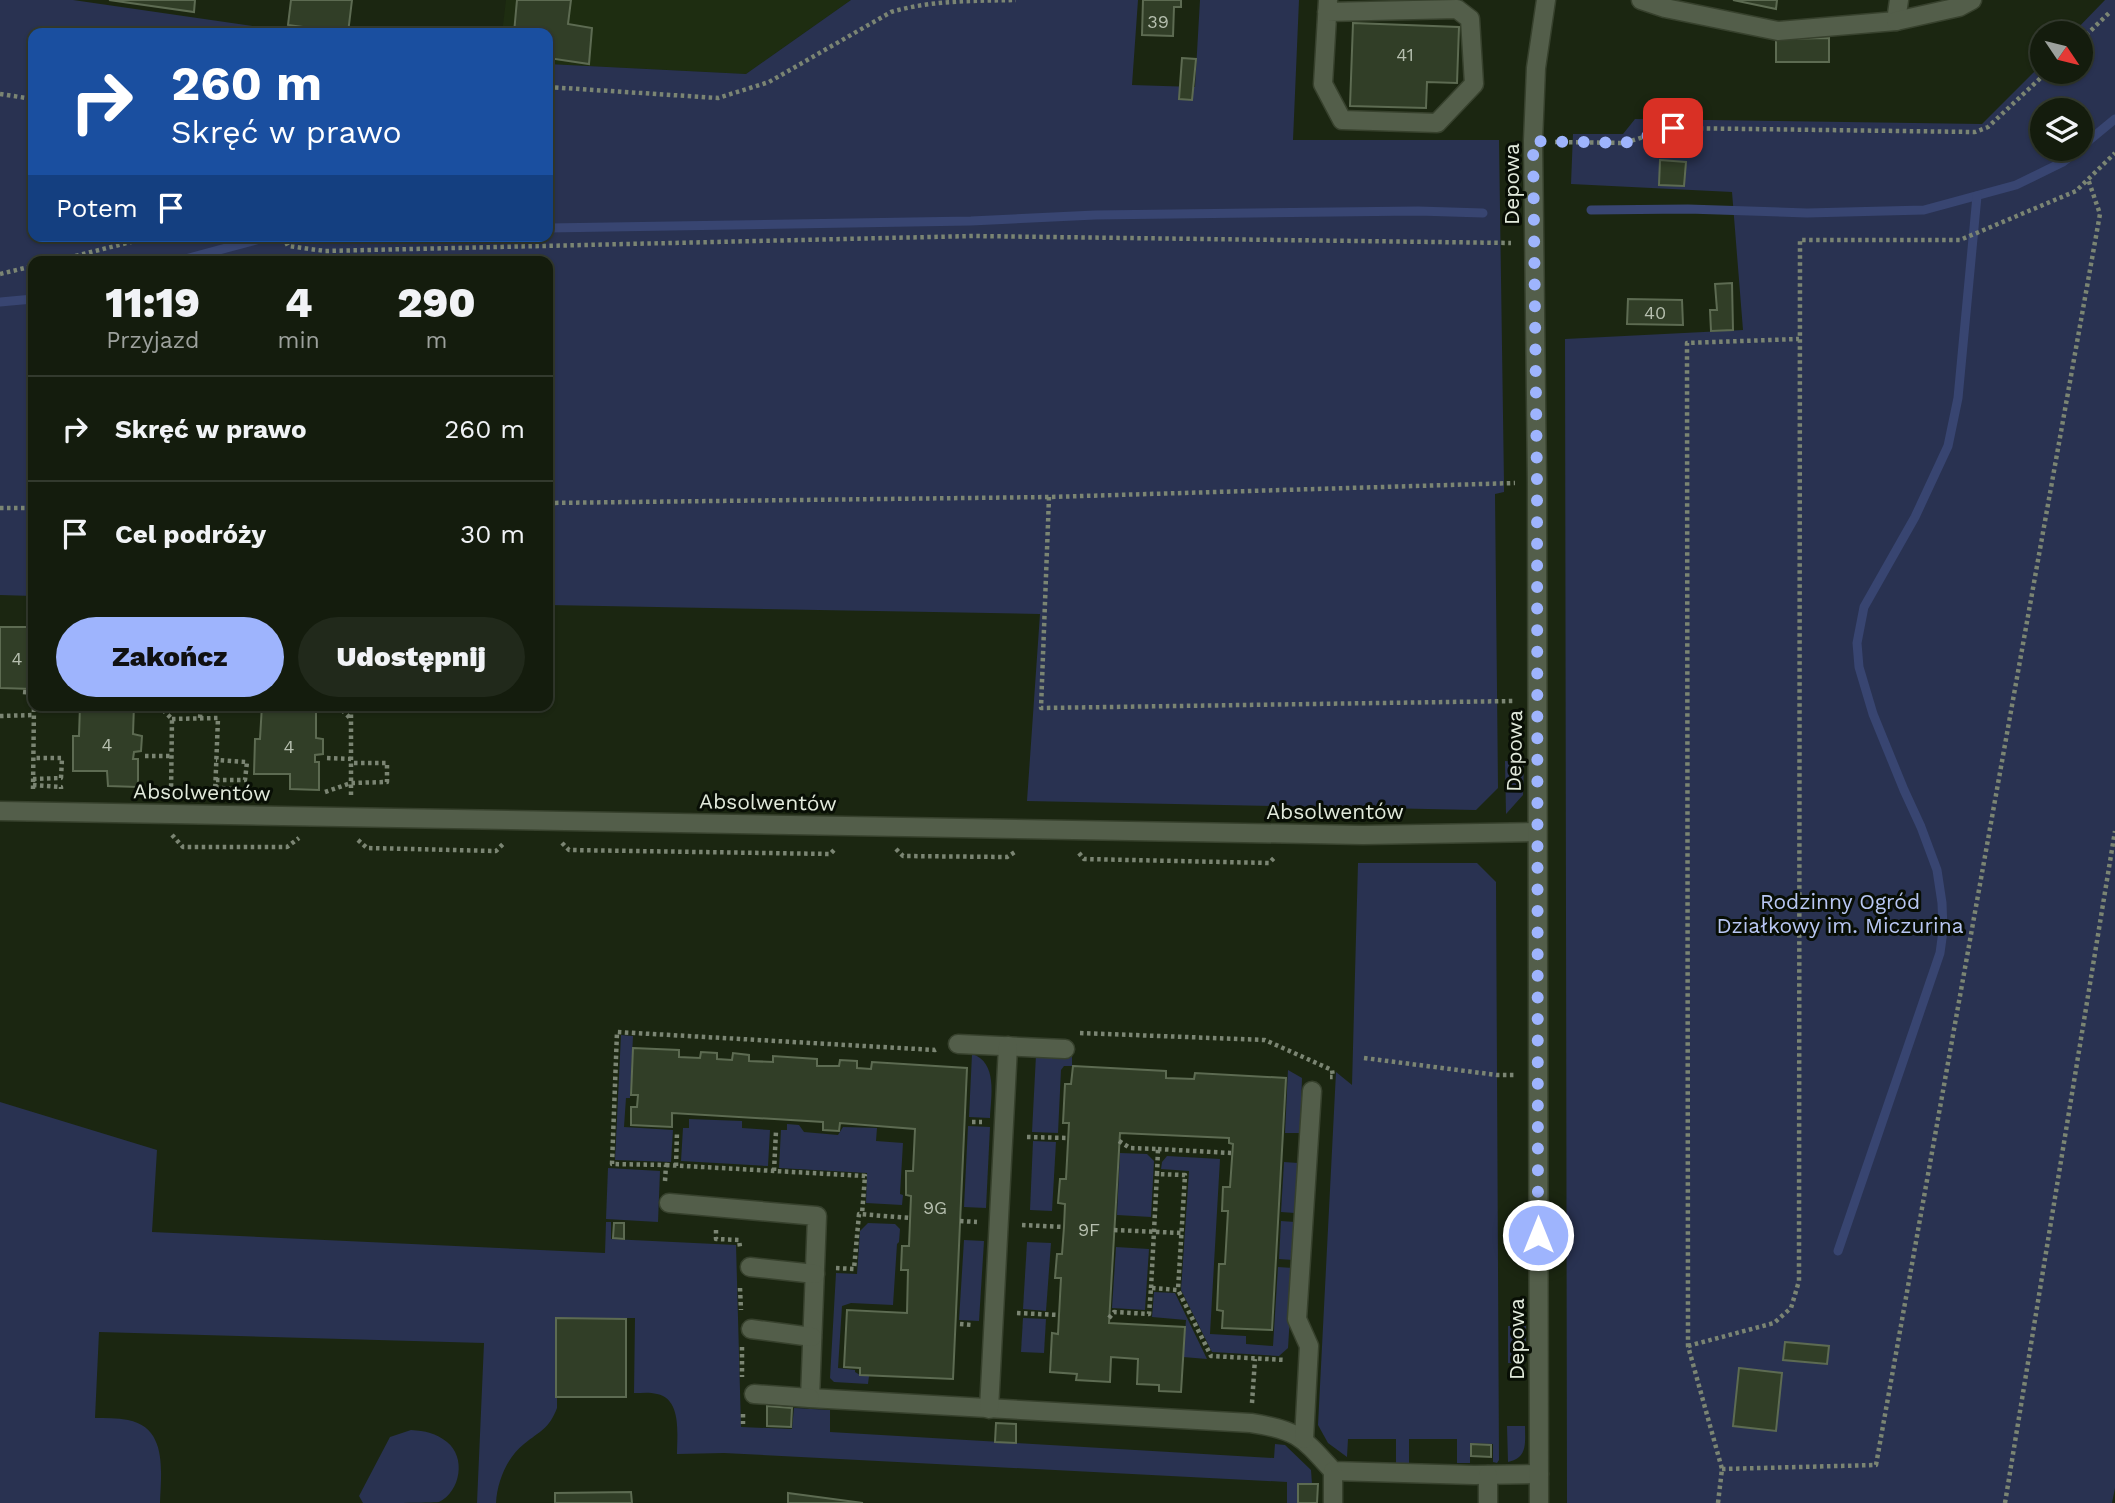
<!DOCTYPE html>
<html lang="pl">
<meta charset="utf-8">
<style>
:root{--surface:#141c0d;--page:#21291b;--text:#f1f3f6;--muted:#9da19d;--line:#333a2e;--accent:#9eb4fd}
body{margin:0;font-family:"Work Sans",sans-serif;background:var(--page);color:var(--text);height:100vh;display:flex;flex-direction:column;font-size:26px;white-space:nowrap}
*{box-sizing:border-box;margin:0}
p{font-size:23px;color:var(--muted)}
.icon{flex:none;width:38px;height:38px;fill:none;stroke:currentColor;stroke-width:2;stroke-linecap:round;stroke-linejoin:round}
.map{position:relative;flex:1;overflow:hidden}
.panel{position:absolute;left:28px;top:256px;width:525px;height:455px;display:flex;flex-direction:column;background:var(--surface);border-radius:14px;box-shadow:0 2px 5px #0004,0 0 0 2px var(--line)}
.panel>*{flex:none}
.guide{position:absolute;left:28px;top:28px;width:525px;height:214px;border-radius:14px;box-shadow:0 2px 5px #0004,0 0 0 2px var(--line);background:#1a4fa0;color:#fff;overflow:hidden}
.needle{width:46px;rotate:125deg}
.buttons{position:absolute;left:2030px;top:21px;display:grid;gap:14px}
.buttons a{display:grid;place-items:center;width:63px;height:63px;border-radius:50%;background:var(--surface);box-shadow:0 2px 5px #0004,0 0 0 2px var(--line);font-size:35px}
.pin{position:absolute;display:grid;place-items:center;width:60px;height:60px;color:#fff;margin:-30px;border-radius:14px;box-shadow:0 4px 10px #0006}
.me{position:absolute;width:77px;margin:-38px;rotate:0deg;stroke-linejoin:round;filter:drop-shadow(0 0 5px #0008)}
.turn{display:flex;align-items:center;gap:24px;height:147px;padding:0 28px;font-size:32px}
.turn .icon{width:91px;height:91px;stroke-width:2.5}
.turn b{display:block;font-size:49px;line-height:60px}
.then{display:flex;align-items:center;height:66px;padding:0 28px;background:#0003;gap:14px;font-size:26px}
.eta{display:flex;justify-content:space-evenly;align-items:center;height:119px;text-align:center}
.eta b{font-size:42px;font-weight:800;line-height:49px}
.cta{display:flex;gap:14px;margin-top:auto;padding:14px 28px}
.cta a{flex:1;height:80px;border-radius:42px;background:var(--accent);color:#111;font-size:28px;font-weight:800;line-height:80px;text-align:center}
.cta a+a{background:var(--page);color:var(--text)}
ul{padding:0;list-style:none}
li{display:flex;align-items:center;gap:21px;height:105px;padding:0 28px;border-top:2px solid var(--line)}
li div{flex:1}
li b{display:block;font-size:26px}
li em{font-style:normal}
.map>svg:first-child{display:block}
.built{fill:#1e2d11}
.green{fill:#293251;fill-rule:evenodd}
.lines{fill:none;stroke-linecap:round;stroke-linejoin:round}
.stream{stroke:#384571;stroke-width:9}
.building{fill:#313e27;stroke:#5d6b52;stroke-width:2}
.minor-casing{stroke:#37412d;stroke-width:21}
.path{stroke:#7b8573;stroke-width:4.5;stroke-dasharray:3.5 3.5;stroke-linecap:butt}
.minor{stroke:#535e4a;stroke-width:18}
.route{stroke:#9eb4fd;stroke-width:12;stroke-dasharray:0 21.6}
.labels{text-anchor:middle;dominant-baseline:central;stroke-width:6;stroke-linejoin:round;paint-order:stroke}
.number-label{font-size:18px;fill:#b6bfaf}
.street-label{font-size:21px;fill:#e2eadc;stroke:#080e05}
.park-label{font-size:21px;fill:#b9c7f4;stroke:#080e05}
</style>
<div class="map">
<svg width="2115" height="1503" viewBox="0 0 2115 1503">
<rect width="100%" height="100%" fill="#1b2611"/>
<path class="built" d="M506 0H851L746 74 548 64V33H502Z"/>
<g class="green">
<path d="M0 0H73L301 33H33V236H548V64L746 74 851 0H1138L1132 85 1195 87 1200 0H1299L1293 140H1499L1504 484V492L1495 494 1498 788 1476 810 1027 801 1040 614 548 605V261H33V596L0 595Z"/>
<path d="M2105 0H2115V1488L2112 1503H1567L1565 339 1743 330 1732 192 1571 184 1573 134H1623L1635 119 1982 124 2042 64V72H2081V33H2073ZM2042 110H2081V149H2042Z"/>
<path d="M1505 761 1524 762 1523 795 1506 814Z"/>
<path d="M1358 863H1477L1496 882 1499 1460 1497 1463 1493 1462V1444L1470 1443V1463H1457V1439H1409V1463H1396V1439H1348L1347 1457 1328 1443 1318 1425 1336 1072 1352 1085Z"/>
<path d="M621 1035 633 1036 630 1098H626L624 1127 673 1130 671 1162 615 1160Z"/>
<path d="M972 1054C998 1062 991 1097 990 1118L969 1117Z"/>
<path d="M1036 1055 1072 1057V1066H1064L1061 1070 1058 1133 1032 1132Z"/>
<path d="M1288 1070 1302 1078 1300 1133H1285Z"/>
<path d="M0 1102 157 1150 152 1232 605 1253 606 1222H611V1239L736 1245 741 1427 792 1429 794 1408 830 1410V1432L1274 1458 1275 1444 1285 1445 1311 1470 1312 1484H1298V1503H1287V1482L724 1453 677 1454C677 1435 682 1399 657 1394 650 1392 642 1393 634 1393L635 1318H557V1408C549 1429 540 1431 524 1444 507 1457 497 1482 496 1503H477L484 1343 99 1332 95 1418C105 1418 117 1418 128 1420 168 1428 161 1472 160 1503H0Z"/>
<path d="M689 1119 742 1121V1128L770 1130 768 1166 681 1161 683 1128H689Z"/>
<path d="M787 1124 799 1125 804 1132 838 1135 843 1127 877 1128 876 1141 903 1143 900 1194 903 1195 902 1205 866 1203 867 1173 779 1168 781 1130H787Z"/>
<path d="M968 1126 990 1127 986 1208 964 1207Z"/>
<path d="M1033 1141 1056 1142 1052 1211 1030 1210Z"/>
<path d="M1120 1153 1147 1154 1154 1161 1151 1217 1117 1215Z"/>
<path d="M1167 1156 1220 1159 1210 1334 1246 1336V1344L1273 1346 1278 1267 1293 1268 1288 1348 1279 1356 1212 1352 1181 1290 1189 1171 1161 1169 1162 1162Z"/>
<path d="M1284 1162 1298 1163 1295 1213 1281 1212Z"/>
<path d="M608 1168 660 1171 658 1222 606 1219Z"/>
<path d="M1281 1221 1295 1222 1293 1260 1279 1259Z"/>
<path d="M868 1223 895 1224 900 1229 899 1242 897 1244 893 1305 851 1303 842 1306 838 1368 855 1370V1372L860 1375 869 1376 868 1384 834 1382 830 1378 836 1273 857 1274 860 1231Z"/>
<path d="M964 1240 984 1241 979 1321 959 1320Z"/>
<path d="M1027 1242 1051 1243 1046 1311 1023 1309Z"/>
<path d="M1116 1247 1149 1249 1145 1310 1112 1308Z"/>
<path d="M1154 1292 1175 1293 1207 1359 1183 1357 1186 1320 1152 1317Z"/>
<path d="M1023 1318 1046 1319 1044 1353 1021 1352Z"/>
<path d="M1526 1326V1363H1508V1326Z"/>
<path d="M1507 1426H1525C1525 1443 1528 1458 1508 1462Z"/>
<path d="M411 1430C425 1431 436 1433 447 1442 466 1457 461 1491 439 1502 431 1503 376 1503 363 1503L359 1496 390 1437Z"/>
</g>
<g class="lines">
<g class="stream">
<path d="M2081 147 2115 119"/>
<path d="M1591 210 1688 209 1807 213 1924 210 2016 185 2063 162 2079 149"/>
<path d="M548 228 971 221 1095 215 1418 211 1483 213"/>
<path d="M178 261 271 236"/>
<path d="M0 302 33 299"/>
<path d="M1838 1251 1940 953 1943 931 1942 903 1937 870 1921 827 1904 790 1873 714 1859 667 1857 643 1864 607 1915 517 1948 446 1958 398 1977 196"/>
</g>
</g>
<g class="building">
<path d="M109 0H195L194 12Z"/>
<path d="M291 0H352L348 33 288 25Z"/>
<path d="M517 0H571L568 24 592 28 589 64 548 58V33H514Z"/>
<path d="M1143 0H1181V7H1174L1173 36 1142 35Z"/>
<path d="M1733 0H1777L1776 9Z"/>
<path d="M1353 23 1459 27 1457 83 1427 82 1426 108 1350 106Z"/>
<path d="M1829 38V62H1776V39Z"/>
<path d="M1182 58 1196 59 1192 100 1179 99Z"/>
<path d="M1660 160 1686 162 1684 186 1659 185Z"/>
<path d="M1732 283 1733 330 1711 331 1710 310H1717L1715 284Z"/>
<path d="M1628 299 1682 300 1683 325 1627 324Z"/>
<path d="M0 627H33V689L0 688Z"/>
<path d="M80 705H134L133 734 142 736 141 751 134 752 133 759H138V787L108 786 107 771H73V736H79Z"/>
<path d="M262 705H316V738L323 739V754L315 755V762H319V790L290 789V774H254L255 739H260Z"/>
<path d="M633 1048 679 1050V1057L700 1058 701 1052 717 1053V1059L732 1060 733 1053 749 1055V1061L773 1062V1056L817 1059V1066H839L840 1060 857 1061V1068L871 1069 872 1062 967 1068 953 1379 860 1375V1368L844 1367 847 1310 907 1313 908 1270H901L902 1246H909L911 1196 906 1195V1171H913L915 1129 840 1123 839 1131 823 1130V1122L672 1113V1127L631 1125V1107H637L638 1095H631Z"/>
<path d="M1073 1066 1166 1071V1078L1194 1079 1195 1073 1286 1078 1272 1330 1222 1328 1223 1311 1217 1310 1219 1264H1225L1228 1211H1222L1223 1187H1230L1233 1144 1229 1143V1138L1120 1133 1109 1323 1185 1327 1181 1392 1159 1391V1385L1137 1384 1138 1359 1111 1357 1110 1382 1076 1380 1077 1374 1050 1372 1052 1333 1058 1334 1059 1315 1061 1278H1055L1057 1254H1062L1064 1227 1065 1204 1058 1203 1060 1179H1066L1069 1123H1063L1065 1084H1071Z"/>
<path d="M614 1223H624V1239L613 1238Z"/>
<path d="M556 1318 626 1319V1397H556Z"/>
<path d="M1785 1342 1829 1346 1827 1364 1783 1360Z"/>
<path d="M1739 1368 1782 1373 1776 1431 1733 1426Z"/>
<path d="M767 1406 792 1408 791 1427 767 1426Z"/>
<path d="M996 1423 1016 1424V1443L995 1442Z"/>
<path d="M1471 1444 1491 1445V1457L1471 1456Z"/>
<path d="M1298 1484H1318L1317 1503H1298Z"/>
<path d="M631 1492 632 1503H555V1493Z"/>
<path d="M788 1493 863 1503H788Z"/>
</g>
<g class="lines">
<defs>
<g id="minor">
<path d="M1641 0 1665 8 1778 31 1896 21 1899 0"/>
<path d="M1327 12 1457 9 1470 19 1474 84 1437 123 1342 120 1323 84 1328 0"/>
<path d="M1896 21 1959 7 1972 0"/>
<path d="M0 811 1363 835 1536 832"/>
<path d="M958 1044 1065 1049"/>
<path d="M669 1203 817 1216 810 1398 1251 1423C1298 1430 1302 1437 1333 1471L1474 1475 1539 1474"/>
<path d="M750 1267 815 1274"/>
<path d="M751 1329 812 1337"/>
<path d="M754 1394 810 1398"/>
<path d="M989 1409 1008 1046"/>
<path d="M1304 1439 1309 1346 1297 1319 1312 1091"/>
<path d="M1333 1503V1471"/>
<path d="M1488 1503V1475"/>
<path d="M1539 1503 1537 483 1533 141 1536 68 1546 0"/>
</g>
</defs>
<use href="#minor" class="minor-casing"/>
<g class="path">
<path d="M2081 40 2109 13"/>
<path d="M548 87 718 98 769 82 891 12C932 0 974 1 1016 0"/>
<path d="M0 94 33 99"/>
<path d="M1555 142 1624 143 1673 128 1975 132 1988 127 2047 72"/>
<path d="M283 236 288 246 325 251 973 236 1511 243"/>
<path d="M55 261 155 236"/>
<path d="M0 274 33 266"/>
<path d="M1049 497 1041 708 1515 701"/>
<path d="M548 503 1049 497 1515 483"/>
<path d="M0 508H33"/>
<path d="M23 692 33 693"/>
<path d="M158 705 172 719 171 793"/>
<path d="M337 705 351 719"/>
<path d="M0 716 34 715"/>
<path d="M200 718 201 705"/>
<path d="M172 719 218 718 215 794"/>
<path d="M145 756H172"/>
<path d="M327 758 351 759"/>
<path d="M33 779 61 778 62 758H34"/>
<path d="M216 780H245L247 762 216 760"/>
<path d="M33 785 61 787V789"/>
<path d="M215 787 238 790"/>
<path d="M33 789 34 705"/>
<path d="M325 792 351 783 387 782V763H351"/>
<path d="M351 795V705"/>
<path d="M172 835 183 847H287L299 838"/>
<path d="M358 840 367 848 496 851 504 843"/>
<path d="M562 843 569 850 830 854 835 849"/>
<path d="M896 849 903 856 1007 857 1015 852"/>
<path d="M1079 853 1084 859 1269 863 1275 857"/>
<path d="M1080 1033 1265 1040 1332 1070 1333 1077H1330"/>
<path d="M1364 1058 1497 1075H1516"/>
<path d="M972 1122H982"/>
<path d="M1027 1137 1069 1138"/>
<path d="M1119 1141 1130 1148 1158 1149 1157 1174 1185 1175 1178 1290"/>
<path d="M1158 1149 1231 1153"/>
<path d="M666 1165 865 1176 862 1214"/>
<path d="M676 1166 677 1132"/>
<path d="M774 1171 776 1131"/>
<path d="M665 1181 666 1165 612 1164 617 1032 935 1050 937 1049"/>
<path d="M960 1221 977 1222"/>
<path d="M1022 1225 1064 1227"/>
<path d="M716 1230V1239L739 1240 740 1247"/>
<path d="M1114 1230 1181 1233"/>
<path d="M836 1268 854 1269 859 1214 910 1218"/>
<path d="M740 1288 741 1310"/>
<path d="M1151 1288 1157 1174"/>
<path d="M1017 1313 1059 1315"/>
<path d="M1109 1318 1114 1312 1149 1314 1151 1288 1178 1290 1211 1356 1285 1360"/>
<path d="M960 1324 972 1325"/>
<path d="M1688 1346 1774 1323 1791 1308 1799 1281 1800 240H1960L2076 191 2115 153"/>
<path d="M742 1347V1377"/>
<path d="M1252 1403 1255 1359"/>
<path d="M743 1414V1424"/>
<path d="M1722 1469 1876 1465 2100 214 2088 179"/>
<path d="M1718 1503 1722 1469 1688 1346 1687 343 1799 339"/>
<path d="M2005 1503 2115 831"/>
</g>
<use href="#minor" class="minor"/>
</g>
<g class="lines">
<path class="route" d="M1538 1235 1537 483 1533 141 1624 143 1673 128"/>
</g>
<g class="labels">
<g class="number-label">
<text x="1158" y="21">39</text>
<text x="1405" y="54">41</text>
<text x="1655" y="312">40</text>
<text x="17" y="658">4</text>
<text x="107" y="744">4</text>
<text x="289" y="746">4</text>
<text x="935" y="1207">9G</text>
<text x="1089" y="1229">9F</text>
</g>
<g class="street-label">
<text transform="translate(1511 184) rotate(-90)">Depowa</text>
<text transform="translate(1514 751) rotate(-89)">Depowa</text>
<text transform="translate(202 792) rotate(1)">Absolwentów</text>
<text transform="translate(768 802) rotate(1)">Absolwentów</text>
<text x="1335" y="811">Absolwentów</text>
<text transform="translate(1516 1339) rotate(-90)">Depowa</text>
</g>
<g class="park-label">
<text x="1840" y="901">Rodzinny Ogród<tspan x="1840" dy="24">Działkowy im. Miczurina</tspan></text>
</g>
</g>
</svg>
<div class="buttons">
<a><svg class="needle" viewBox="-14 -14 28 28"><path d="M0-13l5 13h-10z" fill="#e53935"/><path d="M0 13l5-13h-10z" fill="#9da19d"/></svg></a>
<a><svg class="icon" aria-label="layers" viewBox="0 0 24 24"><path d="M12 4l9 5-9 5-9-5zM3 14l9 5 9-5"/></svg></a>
</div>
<div class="pin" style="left:1673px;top:128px;background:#d93025"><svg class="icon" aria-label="arrive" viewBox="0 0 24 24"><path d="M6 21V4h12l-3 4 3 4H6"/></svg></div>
<svg class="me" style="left:1538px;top:1235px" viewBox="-20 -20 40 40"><circle r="17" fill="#9eb4fd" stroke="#fff" stroke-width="3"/><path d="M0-11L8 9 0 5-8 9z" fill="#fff"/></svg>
<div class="guide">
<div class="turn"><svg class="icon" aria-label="right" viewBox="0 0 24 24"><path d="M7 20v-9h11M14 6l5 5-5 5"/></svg><div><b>260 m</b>Skręć w prawo</div></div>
<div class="then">Potem<svg class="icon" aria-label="arrive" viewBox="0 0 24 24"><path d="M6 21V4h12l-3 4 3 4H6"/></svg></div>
</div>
<section class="panel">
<div class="eta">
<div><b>11:19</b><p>Przyjazd</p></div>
<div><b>4</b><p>min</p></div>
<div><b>290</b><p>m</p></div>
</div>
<ul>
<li><svg class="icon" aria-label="right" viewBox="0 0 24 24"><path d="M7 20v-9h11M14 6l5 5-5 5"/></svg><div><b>Skręć w prawo</b></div><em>260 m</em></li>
<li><svg class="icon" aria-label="arrive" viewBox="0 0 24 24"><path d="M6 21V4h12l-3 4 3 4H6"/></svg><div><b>Cel podróży</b></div><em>30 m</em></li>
</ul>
<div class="cta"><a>Zakończ</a><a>Udostępnij</a></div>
</section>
</div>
